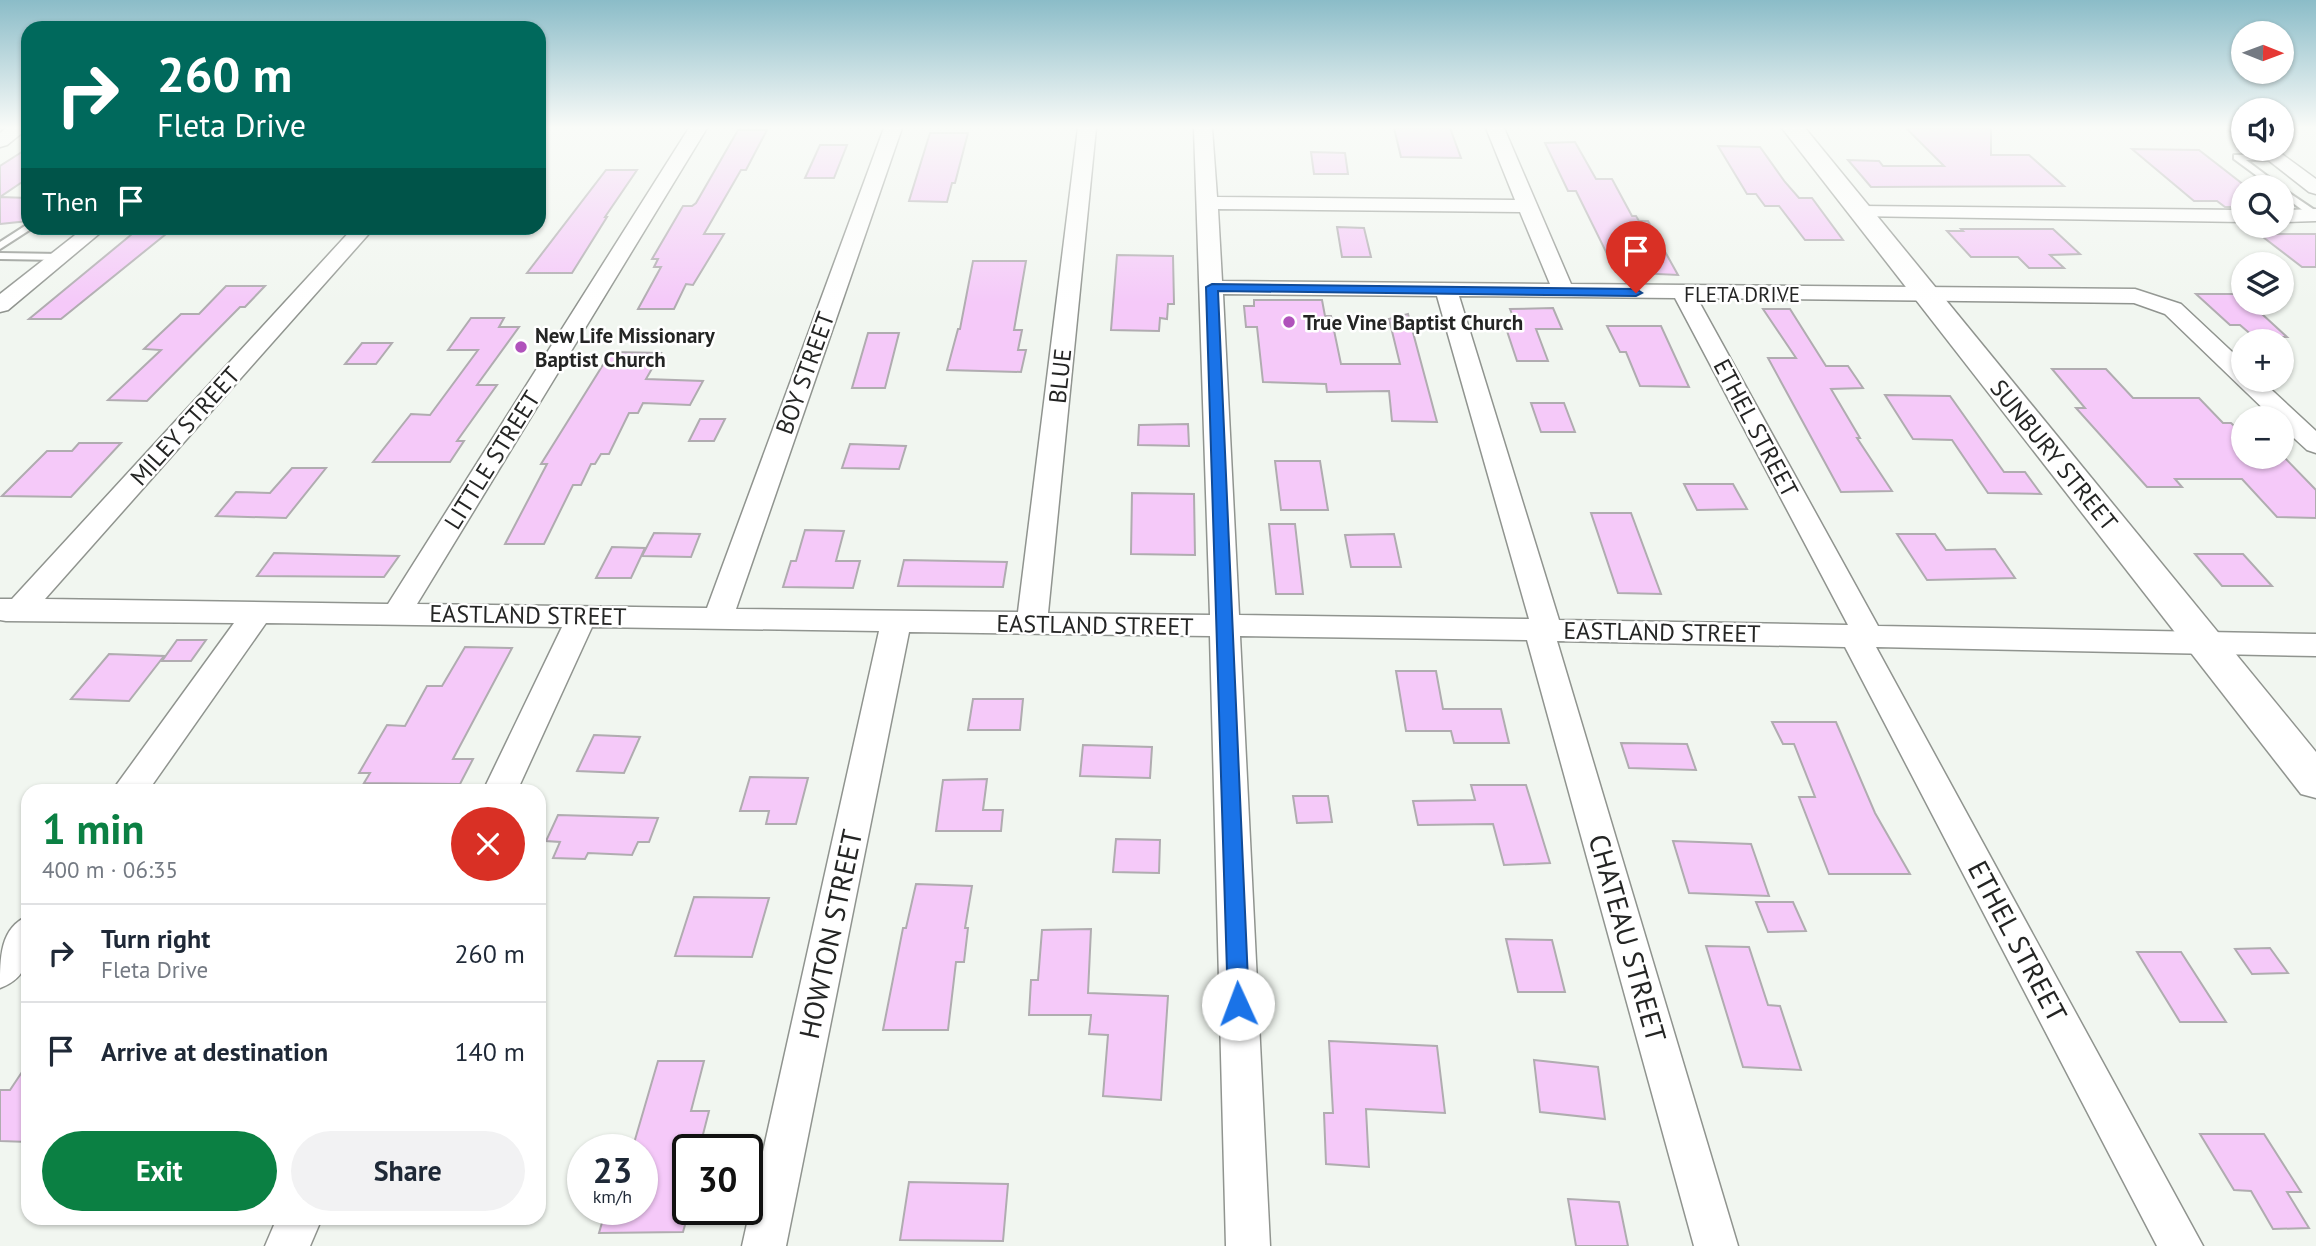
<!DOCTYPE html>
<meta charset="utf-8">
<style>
:root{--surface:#fff;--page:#f2f2f3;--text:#1f2937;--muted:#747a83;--line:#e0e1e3;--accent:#0b8043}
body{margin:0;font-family:"PT Sans",sans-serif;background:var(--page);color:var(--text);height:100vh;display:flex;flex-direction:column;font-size:26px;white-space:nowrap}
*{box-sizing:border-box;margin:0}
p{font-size:23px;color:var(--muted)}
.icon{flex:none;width:38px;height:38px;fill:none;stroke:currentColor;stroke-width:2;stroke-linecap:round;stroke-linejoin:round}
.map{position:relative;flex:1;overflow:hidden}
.drawer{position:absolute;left:21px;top:784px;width:525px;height:441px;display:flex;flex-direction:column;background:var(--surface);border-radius:21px;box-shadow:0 2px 5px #0004}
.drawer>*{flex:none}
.banner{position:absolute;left:21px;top:21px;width:525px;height:214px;border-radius:21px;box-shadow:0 2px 5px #0004;background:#00695c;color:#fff;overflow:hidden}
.needle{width:46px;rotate:91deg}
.fabs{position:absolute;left:2231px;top:21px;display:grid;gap:14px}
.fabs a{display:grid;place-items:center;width:63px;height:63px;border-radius:50%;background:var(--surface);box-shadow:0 2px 5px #0004;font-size:35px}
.speed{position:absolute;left:567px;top:1134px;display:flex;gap:14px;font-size:35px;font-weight:700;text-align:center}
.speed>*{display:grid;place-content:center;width:91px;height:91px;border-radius:50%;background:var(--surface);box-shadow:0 2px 5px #0004;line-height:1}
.speed small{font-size:18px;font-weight:400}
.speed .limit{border:4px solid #111;border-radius:10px;background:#fff;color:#111}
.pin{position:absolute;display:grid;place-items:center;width:60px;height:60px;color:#fff;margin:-72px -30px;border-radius:50% 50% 50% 0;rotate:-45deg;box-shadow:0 0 7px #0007}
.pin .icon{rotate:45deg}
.me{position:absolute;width:77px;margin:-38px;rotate:358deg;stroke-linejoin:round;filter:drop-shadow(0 0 5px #0008)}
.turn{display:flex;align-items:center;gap:24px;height:147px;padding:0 21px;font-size:32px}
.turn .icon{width:91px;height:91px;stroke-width:2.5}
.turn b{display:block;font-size:49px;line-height:60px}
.then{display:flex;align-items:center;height:66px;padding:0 21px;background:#0003;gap:14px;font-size:26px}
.round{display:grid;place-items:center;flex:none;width:74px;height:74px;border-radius:37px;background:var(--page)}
.headline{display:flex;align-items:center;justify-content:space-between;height:119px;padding:0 21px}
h1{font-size:42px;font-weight:600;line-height:52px;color:var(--accent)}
.button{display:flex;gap:14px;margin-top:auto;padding:14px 21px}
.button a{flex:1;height:80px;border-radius:42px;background:var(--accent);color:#fff;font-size:28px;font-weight:600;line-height:80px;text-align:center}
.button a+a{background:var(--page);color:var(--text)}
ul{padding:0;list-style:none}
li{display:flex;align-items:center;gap:21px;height:98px;padding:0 21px;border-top:2px solid var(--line)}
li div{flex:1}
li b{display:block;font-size:26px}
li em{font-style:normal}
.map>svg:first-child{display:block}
.building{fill:#f5c9f9;stroke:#b0acb0;stroke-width:2}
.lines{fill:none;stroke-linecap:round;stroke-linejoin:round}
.service-casing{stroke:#90948f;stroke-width:4}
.minor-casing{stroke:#90948f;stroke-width:3}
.tertiary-casing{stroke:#90948f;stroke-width:3}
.service{fill:#fff;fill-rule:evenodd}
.minor{fill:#fff;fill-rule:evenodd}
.tertiary{fill:#fff;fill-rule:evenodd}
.route{fill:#1a73e8;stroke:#114b97;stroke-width:2}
.poi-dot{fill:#b052bb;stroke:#fff;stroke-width:2.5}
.labels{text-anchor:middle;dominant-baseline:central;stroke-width:5;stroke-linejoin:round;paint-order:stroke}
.far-street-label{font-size:21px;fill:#242524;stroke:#fff}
.far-poi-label{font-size:21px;font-weight:bold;fill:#242524;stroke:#fff;text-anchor:start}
.street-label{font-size:24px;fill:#242524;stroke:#fff}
.near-street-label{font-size:28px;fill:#242524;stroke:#fff}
</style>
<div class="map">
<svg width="2316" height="1246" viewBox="0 0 2316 1246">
<rect width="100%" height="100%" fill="#f1f6f0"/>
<g class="building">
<path d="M1394 128H1450L1461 158 1401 157Z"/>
<path d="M1906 128H1991V155H2029L2064 186 1871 187 1848 160 1879 161 1883 166H1944Z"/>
<path d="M738 130H767L746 170H741L704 234H724L693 285 686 284 674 309H638L661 267H654L658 259H652L683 206H692L696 203Z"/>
<path d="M930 133H968L955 183H952L947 202 909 201Z"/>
<path d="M1575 142 1596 179H1612L1632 216H1636L1639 221H1648L1678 275 1616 272 1576 191H1568L1545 143Z"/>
<path d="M820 145H847L834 178H805Z"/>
<path d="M1718 146 1760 147 1785 182 1799 198H1812L1843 240H1805L1779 206H1765L1756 194H1747Z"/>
<path d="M28 148V178L0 197V166Z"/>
<path d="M2132 149 2199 150 2244 185V207H2225L2217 201H2194Z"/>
<path d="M1311 152 1345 153 1348 174H1314Z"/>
<path d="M606 170H637L605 217H607L572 273H527Z"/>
<path d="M0 197 28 198V221L0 224Z"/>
<path d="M1337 227 1364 228 1371 257H1342Z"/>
<path d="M1961 229H2053L2080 254 2050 255 2064 268H2029L2018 257H1971L1947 231H1963Z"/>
<path d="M132 234H166L61 319H29Z"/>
<path d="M2259 234H2316V267H2302Z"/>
<path d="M1117 255 1173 256 1174 304H1168L1167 319 1160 318 1159 331 1111 330Z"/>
<path d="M973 261H1026L1014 330H1022L1018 350H1026L1021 372 947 370 958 329H960Z"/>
<path d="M226 286H265L245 307H240L147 401 108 400 161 350 144 349 181 314H199Z"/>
<path d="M2196 294H2241L2244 303H2250L2287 337H2254L2240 325H2230Z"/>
<path d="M1254 300H1322L1325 316H1331L1341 364H1400L1389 319 1408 314 1437 422 1392 421 1389 391 1327 392 1326 384 1263 382 1257 327H1246L1244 306H1254Z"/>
<path d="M1553 308 1562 329H1536L1548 361H1517L1503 319H1514L1510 309Z"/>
<path d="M1763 309H1790L1826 366H1848L1863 388 1831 389 1860 438H1857L1892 491 1841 492 1768 358H1796Z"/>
<path d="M471 318H504L499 327H519L477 385H497L457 441H464L450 462H373L411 414 430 415 478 350H448Z"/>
<path d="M1607 326H1661L1689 387 1640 386 1626 352H1620Z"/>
<path d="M868 333H899L885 388H852Z"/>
<path d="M362 343H392L376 364H345Z"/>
<path d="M611 352 661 353 646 379 703 381 690 405 643 403 638 413H629L609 454H601L595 464H591L581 485H573L544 544H505L547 464H541Z"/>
<path d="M2052 369H2106L2133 398H2199L2223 423H2231L2244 435V457H2282V455L2316 490V518L2277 517 2242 479H2175L2182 487H2147L2076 408H2085Z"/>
<path d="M1885 395 1950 396 2004 472H2025L2041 494 1988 493 1952 440 1913 439Z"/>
<path d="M1531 403H1564L1575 432H1541Z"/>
<path d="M700 419H725L714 441H689Z"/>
<path d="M1188 424 1189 446 1138 445 1139 425Z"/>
<path d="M79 443H121L71 497 2 496 47 451H72Z"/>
<path d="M850 444 906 446 899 469 842 468Z"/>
<path d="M1275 461H1320L1328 510H1281Z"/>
<path d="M292 468H326L286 518 216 516 236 492 270 493Z"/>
<path d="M1684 484H1733L1747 509 1697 510Z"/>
<path d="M1132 493 1194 494 1195 555 1131 554Z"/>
<path d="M1591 513H1631L1661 594 1618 593Z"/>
<path d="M1269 524H1295L1303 594H1276Z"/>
<path d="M805 530 844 531 836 561H860L853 588 783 587 791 561H796Z"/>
<path d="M654 533 700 534 691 557 642 556Z"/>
<path d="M1394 534 1401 567H1351L1345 535Z"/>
<path d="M1897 534H1935L1946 550 1995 549 2015 578 1927 580Z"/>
<path d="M612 547 645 548 631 578H596Z"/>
<path d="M274 553 355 555 399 556 384 577 257 576Z"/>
<path d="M2195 554H2243L2272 586H2222Z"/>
<path d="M904 560 1007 562 1003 587 898 586Z"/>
<path d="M177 640H206L191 661H162Z"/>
<path d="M465 647 512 648 453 759H473L460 784 364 783 370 773H359L387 725 405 726 427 686H442Z"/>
<path d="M109 654 164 656 129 701 71 699Z"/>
<path d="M1396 671H1436L1443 709H1501L1509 743H1454L1451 731H1406Z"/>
<path d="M973 699H1023L1020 730H968Z"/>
<path d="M1772 722H1836L1875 813 1910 874H1829L1799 797H1815L1794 744H1783Z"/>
<path d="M594 735 640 737 624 773 577 771Z"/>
<path d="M1621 743 1687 744 1696 770 1629 768Z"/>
<path d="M1083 745 1152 747 1150 778 1080 776Z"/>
<path d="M750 777 808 778 796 824H766L769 811H740Z"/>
<path d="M987 779 983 810H1003L1001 831H936L943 780Z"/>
<path d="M1471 785H1526L1550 863 1504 865 1493 824 1418 825 1413 801 1475 800Z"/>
<path d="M1293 796H1328L1332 822 1297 823Z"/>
<path d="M558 815 658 818 649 842H638L632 855 588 853 585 859 553 858 560 842 546 841Z"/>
<path d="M1116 839 1160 840 1159 873 1113 872Z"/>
<path d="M1673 841 1751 844 1769 896 1689 893Z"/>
<path d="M916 884 972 886 965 928H968L964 962H956L948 1030H883L903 928H906Z"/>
<path d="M694 897 769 898 752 957 675 956Z"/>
<path d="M1756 902H1793L1806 931 1768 932Z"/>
<path d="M1091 929 1088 993 1168 996 1161 1100 1103 1096 1108 1035 1089 1034 1091 1015H1029L1031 980H1038L1042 930Z"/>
<path d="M1506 939 1552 940 1565 992H1518Z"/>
<path d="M1706 946 1749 947 1768 1005 1780 1006 1801 1070 1743 1067Z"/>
<path d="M2270 948 2288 973 2252 974 2235 949Z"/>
<path d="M2137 952H2181L2226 1022H2180Z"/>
<path d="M1329 1041 1437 1046 1445 1113 1366 1109 1369 1167 1326 1164 1324 1113H1333Z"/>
<path d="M1534 1060 1598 1067 1605 1119 1540 1112Z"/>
<path d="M658 1061H704L691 1111H709L699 1150H688V1214L683 1232 599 1233 606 1209H642V1150H632Z"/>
<path d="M28 1063V1142L0 1141V1090H10Z"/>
<path d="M2200 1134H2264L2301 1192H2287L2309 1228 2273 1229 2251 1191 2234 1190Z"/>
<path d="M909 1182 1008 1184 1003 1241 900 1240Z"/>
<path d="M1568 1199 1619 1202 1628 1246H1576Z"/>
</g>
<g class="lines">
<defs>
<g id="service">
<path d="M2234 155H2277L2278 157 2274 160H2246L2282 187H2272L2234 159Z"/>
<path d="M2282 188 2316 211V218L2312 217 2282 195Z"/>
<path d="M28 224V228H32L31 229 0 249V242Z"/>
<path d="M0 253 60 254 65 257 60 260 0 259Z"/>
</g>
<g id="minor">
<path d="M6 128H28L7 145 0 147V133Z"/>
<path d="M689 128H707L417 604 707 608 884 128H902L736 609 1018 612 1078 128H1096L1048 613 1210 615 1194 128H1212L1217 197 1515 200 1486 128H1504L1571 284 2135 289 2181 304 2244 363V380H2261L2316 431V453L2307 450 2282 427V418H2273L2165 314 2134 303 1697 298 1878 626 2316 634V656L1876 647 2203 1246H2157L1845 647 1557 641 1738 1246H1694L1527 640 1240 636 1270 1246H1226L1210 636 909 632 786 1246H742L879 631 592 627 517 791H483L562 627 266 623 148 791H112L234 623 6 621 0 620V599H12L353 228H374L45 599 388 604ZM1218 209 1520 212 1550 284 1222 281ZM1223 294 1437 296 1529 619 1239 615ZM1459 296 1675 298 1848 625 1559 620Z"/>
<path d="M2227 128H2244V139L2238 138Z"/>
<path d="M2254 149H2275L2316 179V194L2309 192Z"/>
<path d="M1861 206 2244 210V222L1854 216 1851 212 1854 208Z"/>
<path d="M2316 209V221L2282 222V210Z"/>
<path d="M84 228H106L8 310 0 312V294Z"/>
<path d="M28 916C28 947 35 975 0 988 0 957 0 928 28 916Z"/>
<path d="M277 1218H322L310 1246H265Z"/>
</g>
<path id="tertiary" d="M1782 128H1805L2316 752V798L2301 794Z"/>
</defs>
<use href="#service" class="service-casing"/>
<use href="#minor" class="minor-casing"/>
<use href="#tertiary" class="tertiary-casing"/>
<use href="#service" class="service"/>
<use href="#minor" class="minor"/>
<use href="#tertiary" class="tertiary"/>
</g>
<linearGradient id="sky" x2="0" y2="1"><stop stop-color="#8bbcc8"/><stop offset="0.42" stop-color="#f9fbf8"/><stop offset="1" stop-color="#f9fbf8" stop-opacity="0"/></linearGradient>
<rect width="2316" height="303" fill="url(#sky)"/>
<path class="route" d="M1212 284 1636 289 1642 293 1636 296 1218 291 1249 1004 1246 1011 1238 1014 1231 1011 1228 1004 1206 287Z"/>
<g class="poi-dot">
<circle cx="1289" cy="322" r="7"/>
<circle cx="521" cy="347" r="7"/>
</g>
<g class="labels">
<g class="far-street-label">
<text x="1742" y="294">FLETA DRIVE</text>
</g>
<g class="far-poi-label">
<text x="1303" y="322">True Vine Baptist Church</text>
<text x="535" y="335">New Life Missionary<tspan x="535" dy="24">Baptist Church</tspan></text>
</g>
<g class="street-label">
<text transform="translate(805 373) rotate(-70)">BOY STREET</text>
<text transform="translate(1060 376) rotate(-84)">BLUE</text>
<text transform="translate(185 426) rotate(-48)">MILEY STREET</text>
<text transform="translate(1756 428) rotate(62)">ETHEL STREET</text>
<text transform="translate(2054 455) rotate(51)">SUNBURY STREET</text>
<text transform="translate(492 460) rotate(-58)">LITTLE STREET</text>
<text transform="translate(528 615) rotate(1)">EASTLAND STREET</text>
<text transform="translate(1095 625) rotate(1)">EASTLAND STREET</text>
<text transform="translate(1662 632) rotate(1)">EASTLAND STREET</text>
</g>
<g class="near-street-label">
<text transform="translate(830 934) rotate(-78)">HOWTON STREET</text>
<text transform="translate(1628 938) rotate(74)">CHATEAU STREET</text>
<text transform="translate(2018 941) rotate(62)">ETHEL STREET</text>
</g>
</g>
</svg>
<div class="fabs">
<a><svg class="needle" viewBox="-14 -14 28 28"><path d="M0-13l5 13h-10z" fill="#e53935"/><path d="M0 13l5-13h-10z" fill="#747a83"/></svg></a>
<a><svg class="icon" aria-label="sound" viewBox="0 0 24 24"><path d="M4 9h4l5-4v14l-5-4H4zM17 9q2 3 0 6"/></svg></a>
<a><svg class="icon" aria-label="search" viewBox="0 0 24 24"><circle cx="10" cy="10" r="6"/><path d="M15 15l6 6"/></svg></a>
<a><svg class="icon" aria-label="layers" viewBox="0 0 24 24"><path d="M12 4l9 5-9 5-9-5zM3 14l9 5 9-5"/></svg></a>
<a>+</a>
<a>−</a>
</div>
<div class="speed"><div>23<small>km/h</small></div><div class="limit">30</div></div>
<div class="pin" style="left:1636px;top:293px;background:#d93025"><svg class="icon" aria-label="arrive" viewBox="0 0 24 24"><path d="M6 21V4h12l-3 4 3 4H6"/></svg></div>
<svg class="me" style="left:1238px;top:1004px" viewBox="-20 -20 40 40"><circle r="19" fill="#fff"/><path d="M0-13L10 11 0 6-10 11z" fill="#1a73e8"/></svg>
<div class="banner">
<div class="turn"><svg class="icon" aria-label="right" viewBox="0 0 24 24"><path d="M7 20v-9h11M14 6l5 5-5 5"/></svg><div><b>260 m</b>Fleta Drive</div></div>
<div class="then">Then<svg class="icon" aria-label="arrive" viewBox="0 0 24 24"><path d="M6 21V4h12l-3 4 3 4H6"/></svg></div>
</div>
<section class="drawer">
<div class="headline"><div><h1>1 min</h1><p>400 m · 06:35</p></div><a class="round" style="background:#d93025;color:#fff"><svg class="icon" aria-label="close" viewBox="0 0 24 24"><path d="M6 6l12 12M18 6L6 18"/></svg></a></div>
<ul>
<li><svg class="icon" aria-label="right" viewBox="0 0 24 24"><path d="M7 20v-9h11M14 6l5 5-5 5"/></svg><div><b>Turn right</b><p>Fleta Drive</p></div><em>260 m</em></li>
<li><svg class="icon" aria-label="arrive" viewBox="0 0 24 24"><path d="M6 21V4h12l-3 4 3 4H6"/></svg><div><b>Arrive at destination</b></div><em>140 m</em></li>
</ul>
<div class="button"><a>Exit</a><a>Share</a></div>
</section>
</div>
